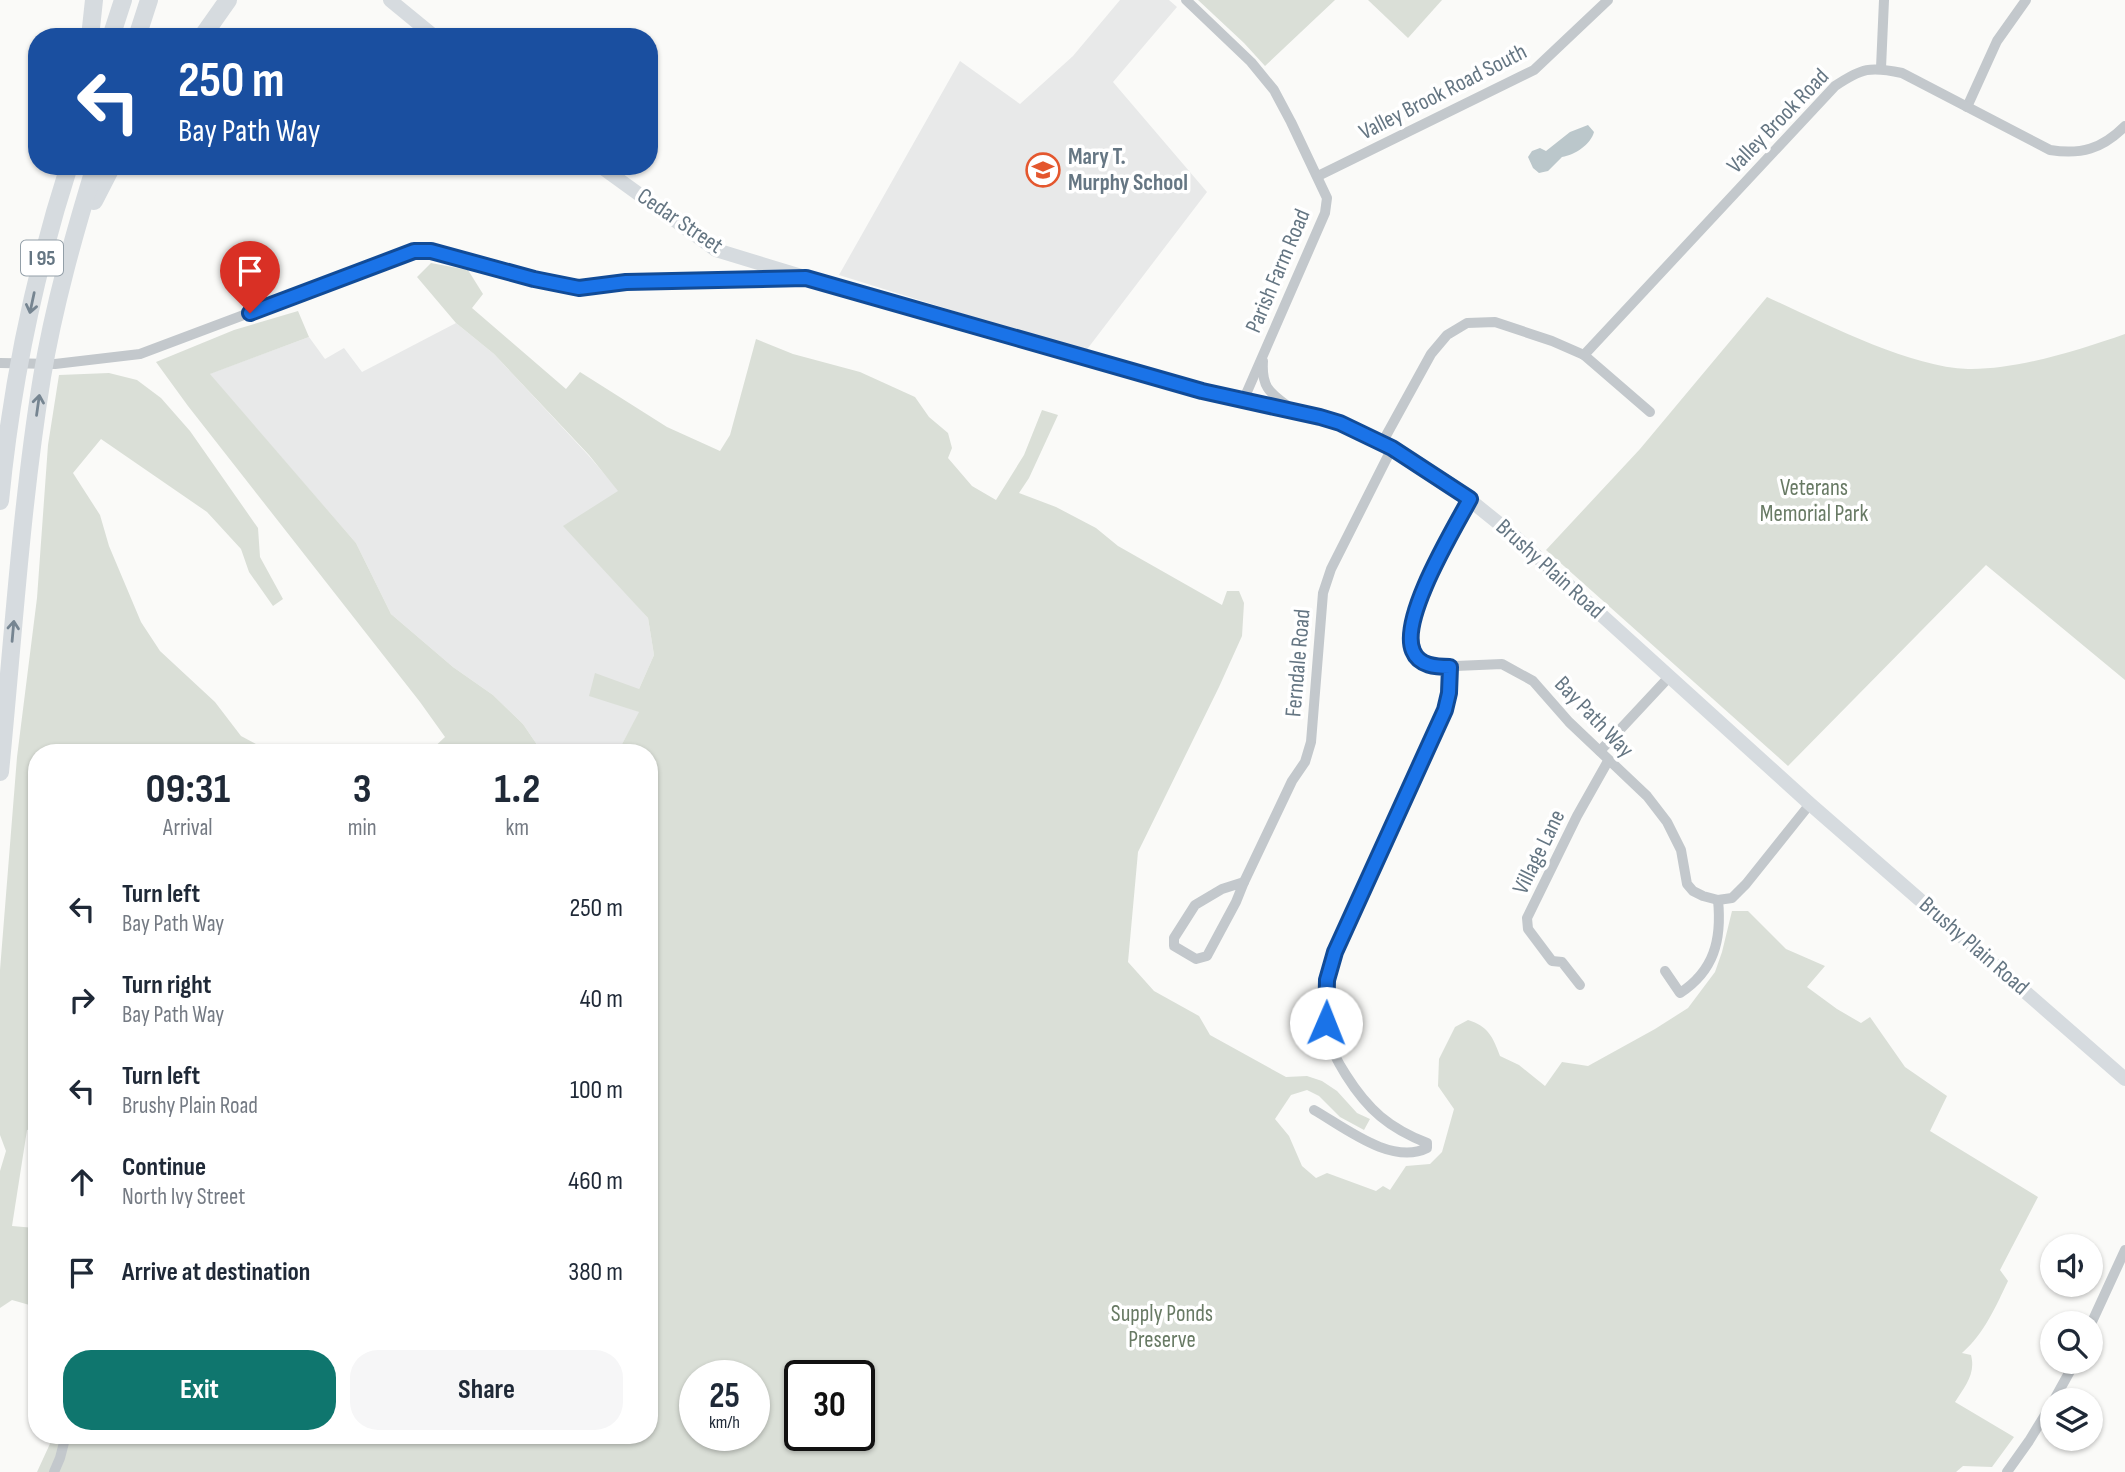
<!DOCTYPE html>
<style>
:root{--surface:#fff;--page:#f6f6f7;--text:#1f2937;--muted:#747a83;--accent:#0f766e}
body{margin:0;font-family:"Sofia Sans Condensed",sans-serif;background:var(--page);color:var(--text);height:100vh;display:flex;flex-direction:column;font-size:26px;white-space:nowrap}
*{box-sizing:border-box;margin:0}
p{font-size:23px;color:var(--muted)}
.icon{flex:none;width:38px;height:38px;fill:none;stroke:currentColor;stroke-width:2;stroke-linecap:round;stroke-linejoin:round}
.map{position:relative;flex:1;overflow:hidden}
.side{position:absolute;left:28px;top:744px;width:630px;height:700px;display:flex;flex-direction:column;background:var(--surface);border-radius:28px;box-shadow:0 2px 5px #0004}
.side>*{flex:none}
.top-card{position:absolute;left:28px;top:28px;width:630px;height:147px;border-radius:28px;box-shadow:0 2px 5px #0004;background:#1a4fa0;color:#fff;overflow:hidden}
.buttons{position:absolute;left:2040px;top:1234px;display:grid;gap:14px}
.buttons a{display:grid;place-items:center;width:63px;height:63px;border-radius:50%;background:var(--surface);box-shadow:0 2px 5px #0004;font-size:35px}
.speed{position:absolute;left:679px;top:1360px;display:flex;gap:14px;font-size:35px;font-weight:700;text-align:center}
.speed>*{display:grid;place-content:center;width:91px;height:91px;border-radius:50%;background:var(--surface);box-shadow:0 2px 5px #0004;line-height:1}
.speed small{font-size:18px;font-weight:400}
.speed .limit{border:4px solid #111;border-radius:10px;background:#fff;color:#111}
.pin{position:absolute;display:grid;place-items:center;width:60px;height:60px;color:#fff;margin:-72px -30px;border-radius:50% 50% 50% 0;rotate:-45deg;box-shadow:0 0 7px #0007}
.pin .icon{rotate:45deg}
.me{position:absolute;width:77px;margin:-38px;rotate:1deg;stroke-linejoin:round;filter:drop-shadow(0 0 5px #0008)}
.turn{display:flex;align-items:center;gap:24px;height:147px;padding:0 35px;font-size:32px}
.turn .icon{width:91px;height:91px;stroke-width:2.5}
.turn b{display:block;font-size:49px;line-height:60px}
.eta{display:flex;justify-content:space-evenly;align-items:center;height:119px;text-align:center}
.eta b{font-size:42px;font-weight:700;line-height:49px}
.action{display:flex;gap:14px;margin-top:auto;padding:14px 35px}
.action a{flex:1;height:80px;border-radius:28px;background:var(--accent);color:#fff;font-size:28px;font-weight:700;line-height:80px;text-align:center}
.action a+a{background:var(--page);color:var(--text)}
ul{padding:0;list-style:none}
li{display:flex;align-items:center;gap:21px;height:91px;padding:0 35px}
li div{flex:1}
li b{display:block;font-size:26px}
li em{font-style:normal}
.map>svg:first-child{display:block}
.built{fill:#e8e9e9}
.green{fill:#dadfd7;fill-rule:evenodd}
.water{fill:#bbc7cb}
.lines{fill:none;stroke-linecap:round;stroke-linejoin:round}
.minor{stroke:#c3c8cc;stroke-width:10}
.secondary{stroke:#d6dbdf;stroke-width:14}
.motorway{stroke:#d6dbdf;stroke-width:18}
.oneway{stroke:#768591}
.route-casing{stroke:#114b97;stroke-width:18}
.route{stroke:#1a73e8;stroke-width:12}
.labels{text-anchor:middle;dominant-baseline:central;stroke-width:7;stroke-linejoin:round;paint-order:stroke}
.shield{fill:#fff;stroke:#939fa8;stroke-width:2}
.shield-label{font-size:21px;font-weight:bold;fill:#657683}
.street-label{font-size:23px;fill:#657683;stroke:#fff}
.poi-label{font-size:23px;font-weight:bold;fill:#657683;stroke:#fff;text-anchor:start}
.park-label{font-size:23px;fill:#687a64;stroke:#fff}
</style>
<div class="map">
<svg width="2125" height="1472" viewBox="0 0 2125 1472">
<rect width="100%" height="100%" fill="#fafaf8"/>
<g class="built">
<path d="M1120 0H1169L1177 7 1113 82 1207 192 1085 352 839 275 960 61 1020 104 1073 56Z"/>
<path d="M456 323 494 354 589 456 619 491 614 579 648 618 654 655 639 689 590 695 640 712 621 746 612 752H542L523 724 493 695 453 667 391 614 356 543 209 374 309 337 325 359 344 348 362 372Z"/>
</g>
<g class="green">
<path d="M1198 0H1335L1265 66 1244 43Z"/>
<path d="M1368 0H1442L1408 38Z"/>
<path d="M431 263 468 270 483 294 472 308 566 389 580 372 667 427 720 451 730 435 756 339 793 354 860 372 915 397 929 417 948 433 952 448 948 458 972 486 996 500 1024 455 1042 410 1058 415 1029 478 1019 493 1056 507 1096 528 1118 546 1222 605 1227 591H1239L1244 603 1242 636 1219 687 1138 852 1128 962 1154 991 1199 1016 1210 1035 1286 1077 1307 1076 1322 1081 1337 1091 1357 1113 1370 1119 1364 1130 1340 1117 1319 1096 1307 1090 1291 1095 1275 1119 1289 1136 1302 1166 1316 1178 1327 1173 1376 1191 1383 1186 1390 1190 1406 1166 1430 1164 1442 1152 1454 1109 1438 1086 1439 1059 1455 1027 1468 1020C1488 1026 1493 1037 1500 1056L1519 1065 1545 1086 1562 1062 1588 1066 1655 1029 1688 1008 1715 972 1722 952 1732 911H1748L1786 949 1825 966 1807 987 1837 1009 1861 1023 1870 1017 1905 1067 1947 1096 1930 1131 2038 1197 2000 1270 2008 1281C1996 1306 1984 1334 1962 1353L1971 1355C1976 1374 1965 1386 1955 1402L2014 1437 1992 1467 1963 1466 1956 1472H37L54 1435H649V752H612L621 746 639 712 589 696 595 673 639 689 654 655 648 618 563 526 618 491 589 455 494 354 456 323 417 277ZM695 1376H754V1435H695ZM800 1376H859V1435H800Z"/>
<path d="M1767 297C1823 322 1908 367 1968 369 2017 370 2079 350 2125 334V680L1986 565 1788 766 1546 550 1640 449Z"/>
<path d="M298 311 309 337 210 374 356 543 391 614 453 667 493 695 523 724 542 752H429L445 737 420 702 188 406 156 362 234 330Z"/>
<path d="M109 373 137 380 161 398 190 431 258 528 260 557 283 599 273 606 249 572 241 549 207 512 101 439 73 473 100 515 109 546 141 622 160 651 215 702 241 736 271 752H37V1128L27 1130 12 1226 35 1228 37 1226V1310L33 1306 12 1300 0 1308V1171L6 1151 0 1135V970L17 757 37 598 48 445 59 375Z"/>
</g>
<path class="water" d="M1588 125 1594 132C1591 144 1575 155 1562 157L1548 171 1539 173 1533 168 1528 157 1532 151 1540 148 1546 151 1570 132Z"/>
<g class="lines">
<g class="minor">
<path d="M1186 0 1251 62 1274 90 1291 122 1327 198 1325 213 1243 401"/>
<path d="M1881 68 1884 0"/>
<path d="M1967 107 1997 41 2026 0"/>
<path d="M1318 176 1534 70 1608 0"/>
<path d="M1584 355 1835 86C1862 68 1870 66 1902 73L2050 150C2081 155 2102 149 2125 126"/>
<path d="M1263 361C1261 390 1272 394 1293 410"/>
<path d="M0 363 55 364 140 354 414 251H431L534 279 579 288 626 282 798 279"/>
<path d="M1382 443 1431 354 1447 335 1467 323 1495 322 1552 341 1584 355 1650 412"/>
<path d="M1470 499 1415 610 1410 641 1413 652 1422 661 1433 667 1502 664 1533 681 1569 722 1647 796 1667 822 1681 850 1687 884 1693 891 1703 896 1718 900 1732 898 1746 884 1810 804"/>
<path d="M1600 751 1670 676"/>
<path d="M1244 882 1292 781 1305 762 1311 742 1323 593 1331 569 1392 448"/>
<path d="M1244 882 1236 902 1207 956 1196 959 1174 946V938L1195 905 1222 889Z"/>
<path d="M1665 971 1680 993C1714 971 1722 940 1718 900"/>
<path d="M1580 985 1562 962 1552 961 1528 929 1527 918 1577 816 1608 761"/>
<path d="M1314 1110C1344 1127 1392 1166 1427 1148V1143C1389 1128 1368 1110 1346 1075 1339 1064 1331 1050 1328 1037 1321 1009 1328 979 1335 952L1445 710 1449 693 1450 667"/>
<path d="M2091 1324 2125 1250"/>
<path d="M2054 1400 2075 1362"/>
<path d="M54 1472 60 1458 66 1435"/>
<path d="M2007 1472 2029 1441 2053 1402"/>
</g>
<g class="secondary">
<path d="M390 0 435 37"/>
<path d="M600 166 716 250 923 313 1155 378 1225 397 1320 417 1340 423 1392 448 1450 484 1512 534 1810 804 2125 1079"/>
</g>
<g class="motorway">
<path d="M90 37 94 0"/>
<path d="M111 37 123 0"/>
<path d="M137 37 149 0"/>
<path d="M202 37 228 0"/>
<path d="M94 201 112 166"/>
<path d="M0 501C11 387 34 275 69 166"/>
<path d="M0 772C13 640 21 507 42 377 54 305 74 235 95 166"/>
</g>
</g>
<defs><path id="oneway-shaft" d="M-6 0H5M1.5-3L5.5 0L1.5 3" fill="none" stroke-width="1.6" stroke-linecap="round" stroke-linejoin="round" transform="scale(1.75)"/></defs>
<g class="oneway">
<use href="#oneway-shaft" transform="translate(32 303) rotate(102)"/>
<use href="#oneway-shaft" transform="translate(38 405) rotate(-82)"/>
<use href="#oneway-shaft" transform="translate(13 631) rotate(-85)"/>
</g>
<g class="lines">
<defs>
<path id="route" d="M250 313 414 251H431L534 279 579 288 626 282 806 278 1202 391 1320 417 1340 423 1392 448 1470 499C1454 529 1399 619 1413 651 1419 666 1436 667 1450 667L1449 693 1445 710 1335 952 1327 980 1326 1023"/>
</defs>
<use href="#route" class="route-casing"/>
<use href="#route" class="route"/>
</g>
<defs>
<symbol id="school-ring" viewBox="-11 -11 22 22"><circle r="9.5" fill="#fff" stroke="#e4572e" stroke-width="1.5"/><path d="M0-5L7-2L0 1L-7-2ZM-4 1L0 2.5L4 1V4Q0 6-4 4Z" fill="#e4572e"/></symbol>
</defs>
<g fill-rule="evenodd">
<use href="#school-ring" x="1024" y="151" width="38" height="38"/>
</g>
<g class="labels">
<rect class="shield" x="21" y="240.5" width="42" height="35" rx="5"/>
<g class="shield-label">
<text x="42" y="258">I 95</text>
</g>
<g class="street-label">
<text transform="translate(1443 92) rotate(-27)">Valley Brook Road South</text>
<text transform="translate(1778 121) rotate(-46)">Valley Brook Road</text>
<text transform="translate(680 221) rotate(34)">Cedar Street</text>
<text transform="translate(1278 271) rotate(-67)">Parish Farm Road</text>
<text transform="translate(1550 569) rotate(42)">Brushy Plain Road</text>
<text transform="translate(1298 663) rotate(-85)">Ferndale Road</text>
<text transform="translate(1594 717) rotate(46)">Bay Path Way</text>
<text transform="translate(1539 852) rotate(-64)">Village Lane</text>
<text transform="translate(1974 946) rotate(41)">Brushy Plain Road</text>
</g>
<g class="poi-label">
<text x="1068" y="157">Mary T.<tspan x="1068" dy="26">Murphy School</tspan></text>
</g>
<g class="park-label">
<text x="1814" y="488">Veterans<tspan x="1814" dy="26">Memorial Park</tspan></text>
<text x="1162" y="1314">Supply Ponds<tspan x="1162" dy="26">Preserve</tspan></text>
</g>
</g>
</svg>
<div class="buttons">
<a><svg class="icon" aria-label="sound" viewBox="0 0 24 24"><path d="M4 9h4l5-4v14l-5-4H4zM17 9q2 3 0 6"/></svg></a>
<a><svg class="icon" aria-label="search" viewBox="0 0 24 24"><circle cx="10" cy="10" r="6"/><path d="M15 15l6 6"/></svg></a>
<a><svg class="icon" aria-label="layers" viewBox="0 0 24 24"><path d="M12 4l9 5-9 5-9-5zM3 14l9 5 9-5"/></svg></a>
</div>
<div class="speed"><div>25<small>km/h</small></div><div class="limit">30</div></div>
<div class="pin" style="left:250px;top:313px;background:#d93025"><svg class="icon" aria-label="arrive" viewBox="0 0 24 24"><path d="M6 21V4h12l-3 4 3 4H6"/></svg></div>
<svg class="me" style="left:1326px;top:1023px" viewBox="-20 -20 40 40"><circle r="19" fill="#fff"/><path d="M0-13L10 11 0 6-10 11z" fill="#1a73e8"/></svg>
<div class="top-card">
<div class="turn"><svg class="icon" aria-label="left" viewBox="0 0 24 24"><path d="M17 20v-9H6M10 6l-5 5 5 5"/></svg><div><b>250 m</b>Bay Path Way</div></div>
</div>
<section class="side">
<div class="eta">
<div><b>09:31</b><p>Arrival</p></div>
<div><b>3</b><p>min</p></div>
<div><b>1.2</b><p>km</p></div>
</div>
<ul>
<li><svg class="icon" aria-label="left" viewBox="0 0 24 24"><path d="M17 20v-9H6M10 6l-5 5 5 5"/></svg><div><b>Turn left</b><p>Bay Path Way</p></div><em>250 m</em></li>
<li><svg class="icon" aria-label="right" viewBox="0 0 24 24"><path d="M7 20v-9h11M14 6l5 5-5 5"/></svg><div><b>Turn right</b><p>Bay Path Way</p></div><em>40 m</em></li>
<li><svg class="icon" aria-label="left" viewBox="0 0 24 24"><path d="M17 20v-9H6M10 6l-5 5 5 5"/></svg><div><b>Turn left</b><p>Brushy Plain Road</p></div><em>100 m</em></li>
<li><svg class="icon" aria-label="ahead" viewBox="0 0 24 24"><path d="M12 20V5M6 11l6-6 6 6"/></svg><div><b>Continue</b><p>North Ivy Street</p></div><em>460 m</em></li>
<li><svg class="icon" aria-label="arrive" viewBox="0 0 24 24"><path d="M6 21V4h12l-3 4 3 4H6"/></svg><div><b>Arrive at destination</b></div><em>380 m</em></li>
</ul>
<div class="action"><a>Exit</a><a>Share</a></div>
</section>
</div>
